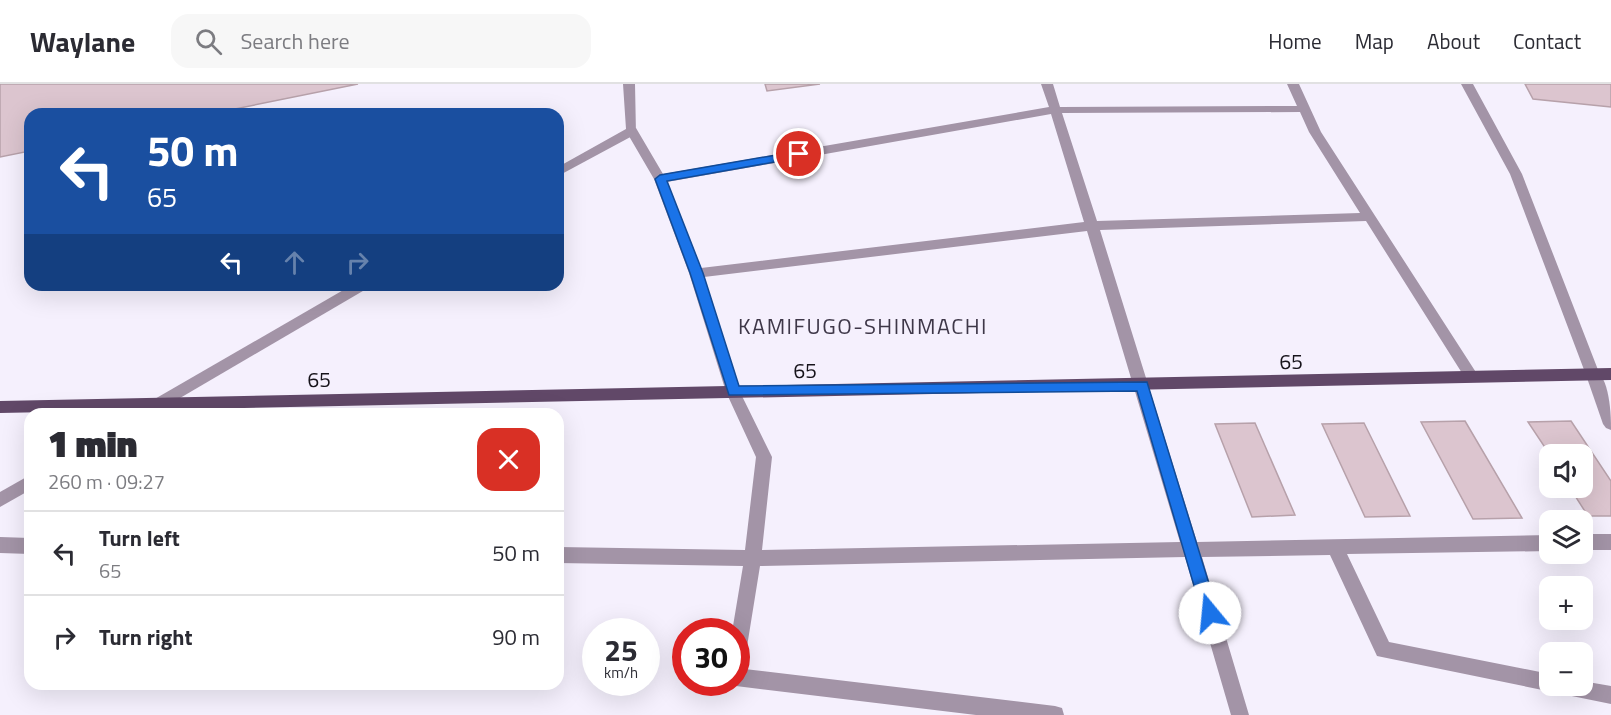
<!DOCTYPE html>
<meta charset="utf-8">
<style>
:root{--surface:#fff;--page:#f7f7f7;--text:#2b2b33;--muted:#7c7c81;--line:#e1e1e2}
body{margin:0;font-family:"Titillium Web",sans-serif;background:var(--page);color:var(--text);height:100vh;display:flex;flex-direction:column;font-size:22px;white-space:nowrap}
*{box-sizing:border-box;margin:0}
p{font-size:20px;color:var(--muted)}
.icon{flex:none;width:33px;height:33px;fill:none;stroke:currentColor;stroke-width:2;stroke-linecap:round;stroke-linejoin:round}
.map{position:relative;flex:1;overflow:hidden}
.sheet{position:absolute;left:24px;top:324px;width:540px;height:282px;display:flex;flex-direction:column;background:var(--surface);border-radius:18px;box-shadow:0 6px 24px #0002}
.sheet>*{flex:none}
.banner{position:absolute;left:24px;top:24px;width:540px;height:183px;border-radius:18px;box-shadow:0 6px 24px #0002;background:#1a4fa0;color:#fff;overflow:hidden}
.tools{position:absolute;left:1539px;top:360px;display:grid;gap:12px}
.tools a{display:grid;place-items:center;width:54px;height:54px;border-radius:12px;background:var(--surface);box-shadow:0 6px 24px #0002;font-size:30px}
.speed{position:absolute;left:582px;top:534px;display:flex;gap:12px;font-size:30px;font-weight:700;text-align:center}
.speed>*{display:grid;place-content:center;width:78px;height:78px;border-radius:50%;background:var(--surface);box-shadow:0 6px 24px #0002;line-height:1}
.speed small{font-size:15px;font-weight:400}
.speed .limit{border:9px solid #d22;background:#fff;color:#111}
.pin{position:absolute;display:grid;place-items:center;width:51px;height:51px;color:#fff;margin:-26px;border:3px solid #fff;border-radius:50%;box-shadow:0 2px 6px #0007}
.me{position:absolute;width:66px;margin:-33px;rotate:343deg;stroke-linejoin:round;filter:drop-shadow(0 0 4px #0008)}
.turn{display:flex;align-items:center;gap:21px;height:126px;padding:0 24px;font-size:27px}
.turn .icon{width:78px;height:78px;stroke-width:2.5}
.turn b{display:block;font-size:42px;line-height:51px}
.lanes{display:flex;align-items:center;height:57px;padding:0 24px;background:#0003;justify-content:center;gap:30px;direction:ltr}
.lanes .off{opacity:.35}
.round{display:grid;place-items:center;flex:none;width:63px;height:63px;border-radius:18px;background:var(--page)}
.summary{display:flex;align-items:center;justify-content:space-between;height:102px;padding:0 24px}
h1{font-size:36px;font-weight:800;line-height:45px}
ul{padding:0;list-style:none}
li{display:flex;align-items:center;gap:18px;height:84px;padding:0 24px;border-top:2px solid var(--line)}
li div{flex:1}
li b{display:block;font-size:22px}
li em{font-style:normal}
header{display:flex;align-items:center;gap:36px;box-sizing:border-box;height:84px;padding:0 30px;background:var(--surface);border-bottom:2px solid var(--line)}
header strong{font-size:28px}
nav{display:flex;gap:33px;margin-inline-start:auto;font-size:21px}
.search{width:420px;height:54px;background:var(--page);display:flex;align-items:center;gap:15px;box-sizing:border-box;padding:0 21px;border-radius:18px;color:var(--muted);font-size:22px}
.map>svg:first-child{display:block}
.building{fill:#dcc5cf;stroke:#b7a1aa;stroke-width:1.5}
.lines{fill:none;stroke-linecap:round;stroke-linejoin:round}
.minor{fill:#a394a7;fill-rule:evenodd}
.tertiary{fill:#a394a7;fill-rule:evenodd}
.primary{fill:#614868;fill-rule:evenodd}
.route{fill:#1a73e8;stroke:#114b97;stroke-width:1.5}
.labels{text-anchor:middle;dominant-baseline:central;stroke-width:4.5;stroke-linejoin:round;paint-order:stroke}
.street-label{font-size:21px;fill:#16131a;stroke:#f5f0fd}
.neighbourhood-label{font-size:22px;letter-spacing:1.5px;fill:#3e3748;stroke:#f5f0fd}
</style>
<header>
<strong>Waylane</strong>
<div class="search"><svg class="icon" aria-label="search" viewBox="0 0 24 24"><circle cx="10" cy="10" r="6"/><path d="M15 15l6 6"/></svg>Search here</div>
<nav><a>Home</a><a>Map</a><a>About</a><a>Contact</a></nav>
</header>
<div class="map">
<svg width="1611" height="631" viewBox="0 0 1611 631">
<rect width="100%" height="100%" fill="#f5f0fd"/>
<g class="building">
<path d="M0 0H358L210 30H30V67L0 73Z"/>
<path d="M765 0H820L767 7Z"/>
<path d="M1525 0H1611V23L1533 15Z"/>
<path d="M1465 337 1522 434 1473 435 1421 338Z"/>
<path d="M1571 337 1611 397V432H1588L1570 404H1582V370L1550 371 1528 338Z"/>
<path d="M1255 339 1295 431 1252 433 1215 340Z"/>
<path d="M1364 339 1410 432 1365 433 1322 340Z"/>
</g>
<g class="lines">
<g class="minor">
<path d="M1041 0H1053L1060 23 1297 22 1287 0H1299L1321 48 1479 293 1477 297H1467L1366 137 1100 146 1197 458 1550 451V467L1347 470 1389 558 1550 590V602H1582V597L1611 602V620L1377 572 1330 471 1202 473 1249 631H1231L1185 473 760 482 745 575 742 581 736 584V548H732L743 482 558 479V463L745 466 756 373 726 308 689 189 654 95 626 47 628 44H636L663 90 1049 23ZM1300 28 1309 48 1360 129 1097 137 1062 29ZM1051 30 1084 138 701 184 667 98ZM1087 147 1180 458 762 466 772 373 740 308 704 193Z"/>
<path d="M1593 285C1610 291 1611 331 1611 346L1606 344 1603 340 1586 291Z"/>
<path d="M158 314 163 316 166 320C159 332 147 330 134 330L137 326Z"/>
<path d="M30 391V406L0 423V408Z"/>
<rect x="1582" y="450" width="29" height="16"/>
<path d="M0 453 30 454V470L0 469Z"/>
<path d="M736 584 1055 622 1062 624 1064 631H976L736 602 729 598H736Z"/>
</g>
<g class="tertiary">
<path d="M623 0H635L636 50 558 92V83L626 45Z"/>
<path d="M1461 0H1473L1522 90 1600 291 1598 295H1588L1586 291 1510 90Z"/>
<path d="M352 201H370L368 204 163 324H153L150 320 153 316Z"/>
</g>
<path class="primary" d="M1611 284V296L0 329V317Z"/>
</g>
<path class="route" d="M799 67 803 68V73L667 97 703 189 739 302 1147 298 1218 529 1216 534 1210 537 1204 534 1202 529 1137 307 729 311 690 189 655 95 660 91Z"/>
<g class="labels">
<g class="street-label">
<text transform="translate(1291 277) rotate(-1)">65</text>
<text transform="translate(805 286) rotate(-1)">65</text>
<text transform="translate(319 295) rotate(-1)">65</text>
</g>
<g class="neighbourhood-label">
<text x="863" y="242">KAMIFUGO-SHINMACHI</text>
</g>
</g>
</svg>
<div class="tools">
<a><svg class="icon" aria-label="sound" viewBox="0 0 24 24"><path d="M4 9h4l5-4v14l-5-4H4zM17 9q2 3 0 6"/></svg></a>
<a><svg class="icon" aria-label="layers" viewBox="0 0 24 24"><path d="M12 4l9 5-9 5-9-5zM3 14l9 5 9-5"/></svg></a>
<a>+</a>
<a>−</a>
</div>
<div class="speed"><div>25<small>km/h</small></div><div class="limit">30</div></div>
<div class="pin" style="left:799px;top:70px;background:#d93025"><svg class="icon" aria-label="arrive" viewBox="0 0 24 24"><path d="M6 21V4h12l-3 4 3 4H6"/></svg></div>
<svg class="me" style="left:1210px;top:529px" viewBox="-20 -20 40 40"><circle r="19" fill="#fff"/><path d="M0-13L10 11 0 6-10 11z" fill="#1a73e8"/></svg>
<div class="banner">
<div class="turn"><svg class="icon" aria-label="left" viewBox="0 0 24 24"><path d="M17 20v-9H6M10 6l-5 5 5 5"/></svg><div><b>50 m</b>65</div></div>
<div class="lanes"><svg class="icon" aria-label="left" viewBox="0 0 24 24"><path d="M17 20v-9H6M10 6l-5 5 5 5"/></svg><svg class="icon off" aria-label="ahead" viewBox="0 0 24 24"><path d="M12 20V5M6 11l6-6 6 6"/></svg><svg class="icon off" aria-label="right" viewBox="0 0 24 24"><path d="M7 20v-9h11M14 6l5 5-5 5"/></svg></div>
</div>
<section class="sheet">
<div class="summary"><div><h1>1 min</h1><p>260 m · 09:27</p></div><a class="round" style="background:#d93025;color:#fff"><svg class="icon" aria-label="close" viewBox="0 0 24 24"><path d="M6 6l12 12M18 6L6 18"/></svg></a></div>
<ul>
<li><svg class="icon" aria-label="left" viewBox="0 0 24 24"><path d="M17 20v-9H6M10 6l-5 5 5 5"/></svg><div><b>Turn left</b><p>65</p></div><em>50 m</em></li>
<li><svg class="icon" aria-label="right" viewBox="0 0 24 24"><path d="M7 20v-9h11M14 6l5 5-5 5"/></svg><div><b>Turn right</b></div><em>90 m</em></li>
</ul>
</section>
</div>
